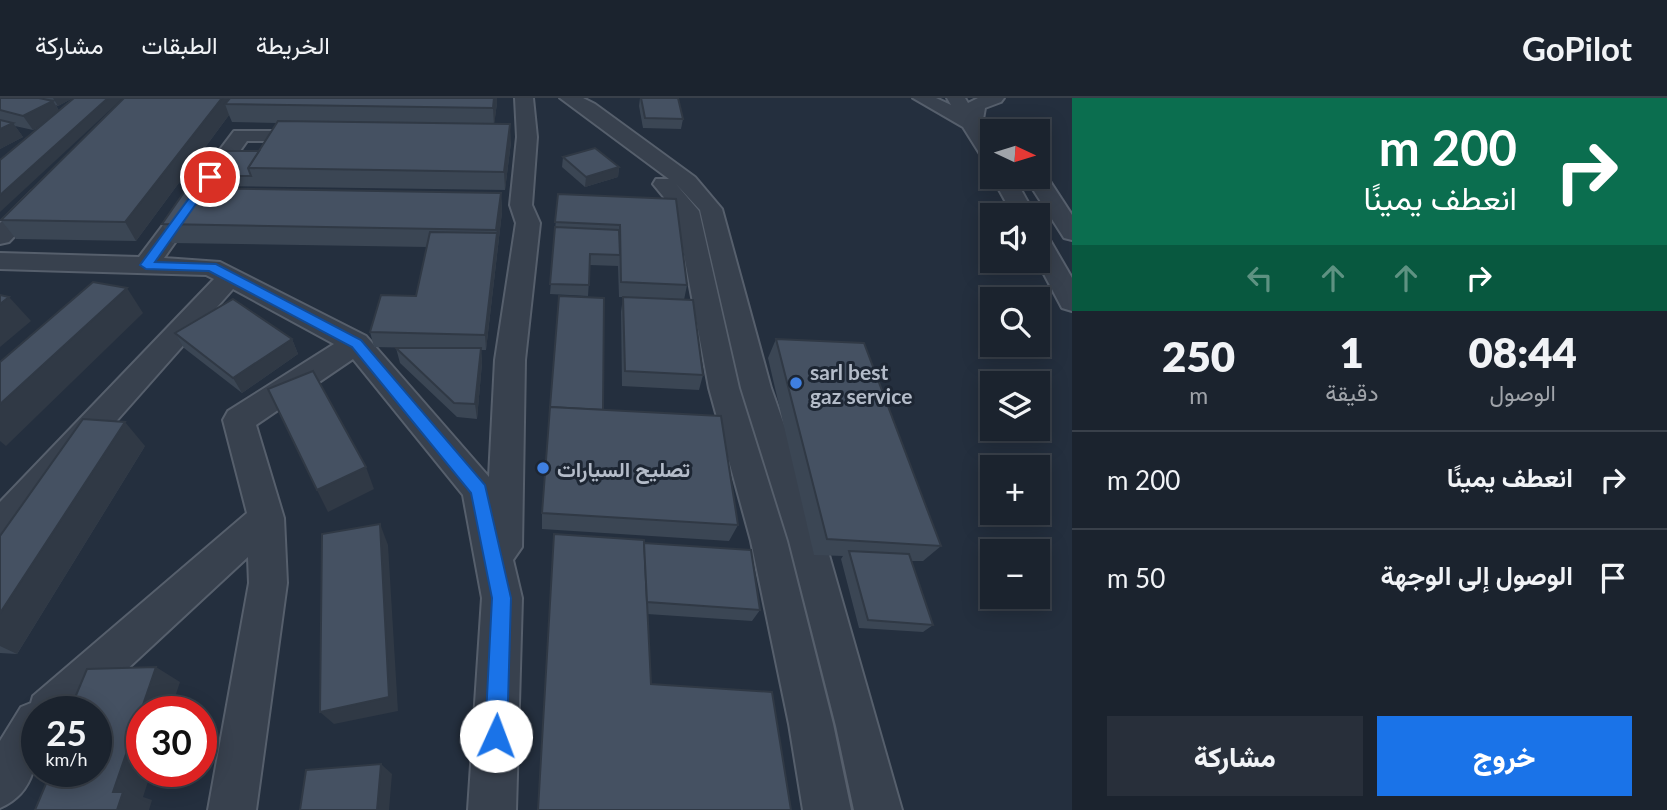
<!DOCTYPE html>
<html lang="ar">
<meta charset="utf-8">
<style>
:root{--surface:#1b232e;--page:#282f3a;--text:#f1f3f6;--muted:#a0a4aa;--line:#39404a;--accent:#1a73e8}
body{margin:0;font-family:Lato,Vazirmatn,sans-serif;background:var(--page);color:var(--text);direction:rtl;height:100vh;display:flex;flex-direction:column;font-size:26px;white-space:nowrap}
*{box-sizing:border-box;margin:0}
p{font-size:23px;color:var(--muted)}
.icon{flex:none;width:38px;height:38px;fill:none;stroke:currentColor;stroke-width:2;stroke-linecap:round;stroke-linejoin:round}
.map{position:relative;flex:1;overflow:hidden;direction:ltr}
.drawer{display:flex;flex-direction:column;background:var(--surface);width:595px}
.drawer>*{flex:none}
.banner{background:#0b6e4f;color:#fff;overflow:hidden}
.needle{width:46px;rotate:94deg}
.controls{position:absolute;left:980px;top:21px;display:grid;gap:14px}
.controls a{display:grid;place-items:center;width:70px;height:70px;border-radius:0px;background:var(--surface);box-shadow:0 4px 18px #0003,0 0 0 2px var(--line);font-size:35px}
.speed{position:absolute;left:21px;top:598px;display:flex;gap:14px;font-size:35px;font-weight:700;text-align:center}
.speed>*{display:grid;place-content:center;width:91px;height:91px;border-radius:50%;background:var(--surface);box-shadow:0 4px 18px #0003,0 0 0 2px var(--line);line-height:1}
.speed small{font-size:18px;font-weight:400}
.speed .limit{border:10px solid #d22;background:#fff;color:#111}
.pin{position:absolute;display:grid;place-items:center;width:60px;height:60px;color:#fff;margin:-30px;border:4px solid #fff;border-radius:50%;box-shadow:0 2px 7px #0007}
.me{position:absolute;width:77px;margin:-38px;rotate:2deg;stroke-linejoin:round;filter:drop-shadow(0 0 5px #0008)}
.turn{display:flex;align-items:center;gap:24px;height:147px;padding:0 35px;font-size:32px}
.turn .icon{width:91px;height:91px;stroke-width:2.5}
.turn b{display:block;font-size:49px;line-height:60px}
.lanes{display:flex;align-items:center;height:66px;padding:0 35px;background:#0003;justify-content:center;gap:35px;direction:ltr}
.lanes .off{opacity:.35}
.eta{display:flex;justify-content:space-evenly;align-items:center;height:119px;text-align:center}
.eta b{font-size:42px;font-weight:800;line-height:49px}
.action{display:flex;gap:14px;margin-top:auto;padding:14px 35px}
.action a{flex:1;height:80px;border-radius:0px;background:var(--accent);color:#fff;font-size:28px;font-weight:800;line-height:80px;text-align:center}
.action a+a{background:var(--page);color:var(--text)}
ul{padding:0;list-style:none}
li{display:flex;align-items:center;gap:21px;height:98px;padding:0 35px;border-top:2px solid var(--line)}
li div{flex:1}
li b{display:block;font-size:26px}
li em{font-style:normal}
header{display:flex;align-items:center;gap:42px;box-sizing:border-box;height:98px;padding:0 35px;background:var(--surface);border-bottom:2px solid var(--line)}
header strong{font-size:33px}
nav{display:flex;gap:38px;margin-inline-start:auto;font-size:24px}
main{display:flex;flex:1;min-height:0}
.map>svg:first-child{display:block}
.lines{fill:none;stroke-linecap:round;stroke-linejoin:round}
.minor-casing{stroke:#565f6c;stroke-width:4}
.minor{fill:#38414e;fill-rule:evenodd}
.wall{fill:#3b4654}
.shaded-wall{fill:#303945}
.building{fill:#455162;stroke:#303945;stroke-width:2}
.route{fill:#1a73e8;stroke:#114b97;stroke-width:2}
.shop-dot{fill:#3f7fe0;stroke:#1d2633;stroke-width:2.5}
.labels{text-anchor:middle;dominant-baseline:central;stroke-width:6;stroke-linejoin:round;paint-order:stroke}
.poi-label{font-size:21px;font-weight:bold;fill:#b4bcc9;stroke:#1d2633;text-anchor:start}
</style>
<header>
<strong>GoPilot</strong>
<nav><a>الخريطة</a><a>الطبقات</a><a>مشاركة</a></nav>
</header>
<main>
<section class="drawer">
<div class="banner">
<div class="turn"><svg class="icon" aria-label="right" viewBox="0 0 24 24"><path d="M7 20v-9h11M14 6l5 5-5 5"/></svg><div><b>200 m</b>انعطف يمينًا</div></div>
<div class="lanes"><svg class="icon off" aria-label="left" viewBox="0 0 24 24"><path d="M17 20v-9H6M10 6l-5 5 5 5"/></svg><svg class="icon off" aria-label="ahead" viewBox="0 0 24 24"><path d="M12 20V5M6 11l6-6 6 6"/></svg><svg class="icon off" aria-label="ahead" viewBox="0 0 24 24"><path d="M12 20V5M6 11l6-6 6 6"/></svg><svg class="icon" aria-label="right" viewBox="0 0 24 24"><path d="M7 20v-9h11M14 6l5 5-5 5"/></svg></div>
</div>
<div class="eta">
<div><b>08:44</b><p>الوصول</p></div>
<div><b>1</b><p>دقيقة</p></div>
<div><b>250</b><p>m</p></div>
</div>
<ul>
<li><svg class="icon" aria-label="right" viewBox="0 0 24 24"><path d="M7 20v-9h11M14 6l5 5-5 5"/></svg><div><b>انعطف يمينًا</b></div><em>200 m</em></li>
<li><svg class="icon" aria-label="arrive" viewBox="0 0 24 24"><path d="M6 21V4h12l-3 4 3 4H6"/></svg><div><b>الوصول إلى الوجهة</b></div><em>50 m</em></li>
</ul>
<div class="action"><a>خروج</a><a>مشاركة</a></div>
</section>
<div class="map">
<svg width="1072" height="712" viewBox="0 0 1072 712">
<rect width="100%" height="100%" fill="#242f3e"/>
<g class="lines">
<defs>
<g id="minor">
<path d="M515 0H533L537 39 532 107 540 125 525 262 522 449 513 462 522 500 516 712H468L482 500 463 397 353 261 256 327 284 420 287 485 256 712H208L249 485 248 459 81 614H37C37 652 41 692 0 710V643L21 609 31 605 33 598 247 415 223 322 228 313 334 246 233 191 13 440 0 445V404L214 181 206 177 0 171V155L139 159 234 33H322L325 37 322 41 315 43H247L164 160 220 164 366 238 489 379 495 262 516 125 510 107 517 39Z"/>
<path d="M560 0H583L595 6 695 79 722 111 771 290 825 443 902 712H854L836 628 789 443 741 290 700 112 676 86 699 113 739 290 787 443 833 626 851 712H803L789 626 751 443 709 290 676 114 653 86 656 81H669Z"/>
<path d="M913 0H936L951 7 947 0H965L968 5 978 0H1004L1001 4 985 10 982 27 992 44V66L985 64 963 29Z"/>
<path d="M1038 73 1044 74 1072 117V142L1064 140 1025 79H1038Z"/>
<path d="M992 79H1014L1035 117H1013Z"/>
<path d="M40 91 48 93 51 98 48 103 9 144 0 146V125L32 93Z"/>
<path d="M1038 135 1047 137 1072 180V213L1062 210 1037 163Z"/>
</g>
</defs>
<use href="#minor" class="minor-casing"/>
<use href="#minor" class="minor"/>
</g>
<g class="wall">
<path d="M0 0H73L58 8 56 7 59 13 41 28 33 32 15 28 23 39 0 51Z"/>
<path d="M124 0 497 5 494 26 511 44 505 92 213 88 208 78 259 53 277 25 232 24 229 17 136 143 16 141 1 122Z"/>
<path d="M640 0H678L683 21 681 31 643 30 639 8Z"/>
<path d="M563 59 619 69 618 79 585 89 562 69Z"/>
<path d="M501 95 502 114 486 252H481L482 265 477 321 457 319 400 265 396 250H419L374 249 370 234 416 198 427 149 172 145 162 126Z"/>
<path d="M558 96 676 101 687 187 684 202 703 277 699 292 622 288 621 214 623 199H619L618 168 590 167 588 198 550 196Z"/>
<path d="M175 235 292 241 298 256 242 295 184 250Z"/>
<path d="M776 241 941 448 923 463H911L933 527 923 534 859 530 841 461 843 458 814 457 768 260Z"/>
<path d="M603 312 738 427 729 443 542 431V415Z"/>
<path d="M145 348 17 556 0 555V438Z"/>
<path d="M644 445 760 512 752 523 647 516 538 712Z"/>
</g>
<g class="shaded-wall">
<path d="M53 0H73L58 8Z"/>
<path d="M108 0H123L0 114V97Z"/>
<path d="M222 0H242L225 6 229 17 136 143 125 124Z"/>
<path d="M494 0H497V5L494 28 493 10Z"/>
<path d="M53 3 62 17 33 32 23 18Z"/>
<path d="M13 25 23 39 0 51V31Z"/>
<path d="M510 26 511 44 505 92 504 74Z"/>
<path d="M619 69 618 79 585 89 586 79Z"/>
<path d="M501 95 502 114 486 252 485 237Z"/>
<path d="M127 190 143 215 6 348 0 343V306Z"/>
<path d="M9 199 31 223 0 249V206Z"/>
<path d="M292 241 298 256 242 295 233 280Z"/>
<path d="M481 250 482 265 477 321 475 306Z"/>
<path d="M125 324 145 348 17 556 0 548V515Z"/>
<path d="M366 369 374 391 328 414 317 392Z"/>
<path d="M380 426 388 447 398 613 334 626 320 614Z"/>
<path d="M156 569 180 584 170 614H142V674H151L143 699 152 702 149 712H117L113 694Z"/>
<path d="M381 666 392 676 389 712H377Z"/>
</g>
<g class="building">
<path d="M0 0H39L53 3 23 18 0 12Z"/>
<path d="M74 0H108L0 97V62Z"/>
<path d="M124 0H222L125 124 1 122Z"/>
<path d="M230 0H494L493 10 225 6Z"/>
<path d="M641 0H678L683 21 645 20Z"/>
<path d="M0 22 13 25 0 31Z"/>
<path d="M278 23 510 26 504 74 248 70Z"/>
<path d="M595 50 619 69 586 79 563 59Z"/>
<path d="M225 53H259L248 70 251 78H208Z"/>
<path d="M187 90 501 95 496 132 162 126Z"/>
<path d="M558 96 676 101 687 187 621 184 620 127 555 124Z"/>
<path d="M555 129 619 132 620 157 590 156 589 187 550 186Z"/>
<path d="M430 134 497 135 485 237 370 234 381 197 416 198Z"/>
<path d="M93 184 127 190 0 306V264Z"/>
<path d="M0 197 9 199 0 206Z"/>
<path d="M559 198 604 200 603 312 550 309Z"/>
<path d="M623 199 693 202 703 277 625 273Z"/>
<path d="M233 201 292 241 233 280 175 235Z"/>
<path d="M776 241 864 245 941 448 827 441Z"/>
<path d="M396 250H481L475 306 454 305Z"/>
<path d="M313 273 366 369 317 392 268 291Z"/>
<path d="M550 309 721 318 738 427 542 415Z"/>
<path d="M83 321 125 324 0 515V438Z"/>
<path d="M380 426 389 599 320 614 322 436Z"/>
<path d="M554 436 644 442 651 586 772 594 791 712H538Z"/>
<path d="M644 445 751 452 760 512 647 504Z"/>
<path d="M849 453 909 456 933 527 868 522Z"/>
<path d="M156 569 113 694H123L117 712H35L48 681H41L44 674H96V614H69L87 571Z"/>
<path d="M381 666 377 712H300L306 672Z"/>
</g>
<path class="route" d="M206 77 215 79 155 164 216 166 361 242 485 387 511 500 507 638 504 646 496 649 488 646 485 638 492 500 471 395 352 249 209 173 146 171 140 167Z"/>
<g class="shop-dot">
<circle cx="796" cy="285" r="7"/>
<circle cx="543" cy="370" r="7"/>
</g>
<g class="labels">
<g class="poi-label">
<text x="810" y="273">sarl best<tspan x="810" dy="24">gaz service</tspan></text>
<text x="557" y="370">تصليح السيارات</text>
</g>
</g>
</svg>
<div class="controls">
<a><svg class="needle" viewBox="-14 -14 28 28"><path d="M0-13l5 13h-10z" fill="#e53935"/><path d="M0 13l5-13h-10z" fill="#a0a4aa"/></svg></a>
<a><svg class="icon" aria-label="sound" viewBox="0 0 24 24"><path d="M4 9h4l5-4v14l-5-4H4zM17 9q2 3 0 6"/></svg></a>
<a><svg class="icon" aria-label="search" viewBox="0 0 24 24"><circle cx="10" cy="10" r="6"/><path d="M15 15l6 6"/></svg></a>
<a><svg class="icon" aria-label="layers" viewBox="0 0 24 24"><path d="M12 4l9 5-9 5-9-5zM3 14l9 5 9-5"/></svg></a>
<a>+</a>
<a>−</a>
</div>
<div class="speed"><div>25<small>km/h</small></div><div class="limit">30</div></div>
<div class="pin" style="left:210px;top:79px;background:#d93025"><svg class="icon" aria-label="arrive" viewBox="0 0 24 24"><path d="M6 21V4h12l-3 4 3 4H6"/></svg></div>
<svg class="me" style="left:496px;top:638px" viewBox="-20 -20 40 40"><circle r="19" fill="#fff"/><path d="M0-13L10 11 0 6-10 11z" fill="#1a73e8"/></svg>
</div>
</main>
